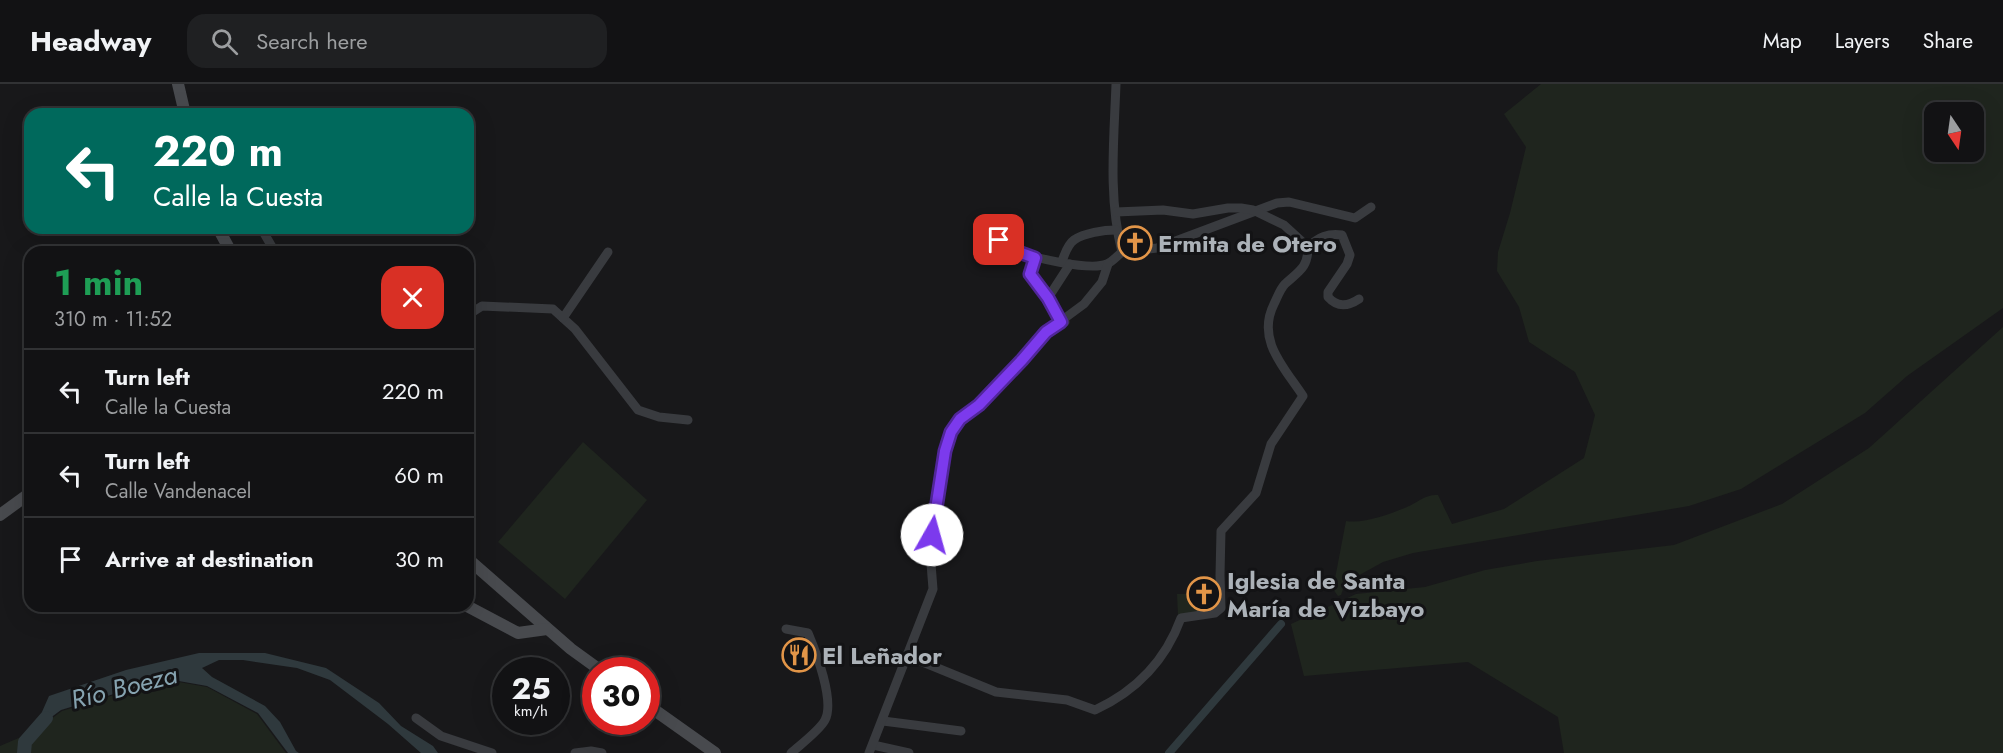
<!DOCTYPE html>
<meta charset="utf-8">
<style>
:root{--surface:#121214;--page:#1f2022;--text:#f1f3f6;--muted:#9c9ea0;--line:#313234}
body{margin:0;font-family:Jost,sans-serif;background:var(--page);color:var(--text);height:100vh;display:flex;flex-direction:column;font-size:22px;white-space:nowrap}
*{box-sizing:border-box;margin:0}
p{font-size:20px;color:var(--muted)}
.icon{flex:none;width:33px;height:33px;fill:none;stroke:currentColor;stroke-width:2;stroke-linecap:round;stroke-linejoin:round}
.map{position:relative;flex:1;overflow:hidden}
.panel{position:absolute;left:24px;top:162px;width:450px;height:366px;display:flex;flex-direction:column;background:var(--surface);border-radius:18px;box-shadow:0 6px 24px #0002,0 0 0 2px var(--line)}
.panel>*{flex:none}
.top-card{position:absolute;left:24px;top:24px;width:450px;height:126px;border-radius:18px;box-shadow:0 6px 24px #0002,0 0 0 2px var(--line);background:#00695c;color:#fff;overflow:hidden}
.needle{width:39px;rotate:167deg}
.controls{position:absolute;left:1924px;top:18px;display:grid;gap:12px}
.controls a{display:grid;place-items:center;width:60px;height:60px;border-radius:12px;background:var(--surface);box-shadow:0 6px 24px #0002,0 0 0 2px var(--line);font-size:30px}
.speed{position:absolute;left:492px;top:573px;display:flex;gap:12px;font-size:30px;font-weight:700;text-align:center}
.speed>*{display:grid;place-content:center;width:78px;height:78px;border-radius:50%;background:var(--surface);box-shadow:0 6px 24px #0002,0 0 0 2px var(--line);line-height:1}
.speed small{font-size:15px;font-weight:400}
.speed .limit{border:9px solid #d22;background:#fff;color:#111}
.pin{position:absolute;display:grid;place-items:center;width:51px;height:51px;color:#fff;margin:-26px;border-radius:12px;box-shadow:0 3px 9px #0006}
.me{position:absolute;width:66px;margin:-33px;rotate:7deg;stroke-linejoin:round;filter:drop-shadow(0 0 4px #0008)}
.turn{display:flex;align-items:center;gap:21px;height:126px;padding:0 30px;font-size:27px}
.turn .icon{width:78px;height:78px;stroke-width:2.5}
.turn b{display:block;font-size:42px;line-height:51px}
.round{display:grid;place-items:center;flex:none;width:63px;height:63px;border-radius:18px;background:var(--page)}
.head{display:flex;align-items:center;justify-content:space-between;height:102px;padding:0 30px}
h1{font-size:36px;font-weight:700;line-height:45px;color:#1e9e55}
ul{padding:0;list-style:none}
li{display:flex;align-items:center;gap:18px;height:84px;padding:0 30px;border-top:2px solid var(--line)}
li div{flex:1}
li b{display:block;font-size:22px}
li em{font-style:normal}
header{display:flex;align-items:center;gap:36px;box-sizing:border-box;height:84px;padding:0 30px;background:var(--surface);border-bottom:2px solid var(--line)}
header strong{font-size:28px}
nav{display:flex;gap:33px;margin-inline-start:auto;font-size:21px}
.search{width:420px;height:54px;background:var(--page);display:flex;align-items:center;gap:15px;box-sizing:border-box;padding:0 21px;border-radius:18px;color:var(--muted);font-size:22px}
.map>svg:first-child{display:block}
.green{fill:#1f251e;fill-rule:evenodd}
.water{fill:#2f393d}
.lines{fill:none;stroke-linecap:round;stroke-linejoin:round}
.canal{stroke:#2f393d;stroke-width:8}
.river{stroke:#2f393d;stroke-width:14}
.street{stroke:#393b3f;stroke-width:9}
.secondary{stroke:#484a4e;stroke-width:12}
.route-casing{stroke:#51269a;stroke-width:15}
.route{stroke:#7c3aed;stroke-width:10}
.labels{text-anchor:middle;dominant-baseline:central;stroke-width:6;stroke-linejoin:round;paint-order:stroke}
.poi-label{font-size:24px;font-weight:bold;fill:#acb2b8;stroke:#131315;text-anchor:start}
.water-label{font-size:26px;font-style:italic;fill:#86a3b0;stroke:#131315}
</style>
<header>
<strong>Headway</strong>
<div class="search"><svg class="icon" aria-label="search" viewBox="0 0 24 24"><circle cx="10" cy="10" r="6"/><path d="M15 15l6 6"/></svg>Search here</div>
<nav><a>Map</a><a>Layers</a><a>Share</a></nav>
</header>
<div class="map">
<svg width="2003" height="669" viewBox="0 0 2003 669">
<rect width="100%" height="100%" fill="#18181a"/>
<g class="green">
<path d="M1541 0H2003V224L1907 292 1865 329 1741 405 1689 422 1413 469 1383 478 1345 499 1341 511 1338 512 1333 505 1346 437C1364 440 1390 430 1407 423 1418 418 1426 410 1438 411L1452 440 1504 425 1584 374 1595 331 1575 288 1529 258 1519 223 1497 187 1498 168 1510 129 1526 63 1504 30ZM1935 28H1974V68H1935Z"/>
<path d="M2003 243V669H1564L1558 633 1468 578 1304 592 1291 540 1356 510 1425 503 1485 486 1537 477 1674 461 1782 420 1869 364Z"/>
<path d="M583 358 647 416 565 515 498 458Z"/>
<path d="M1215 495 1220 523 1200 528 1178 531 1177 510H1191L1190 501 1210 498Z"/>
<path d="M173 597 207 603 257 630 286 669H0V662L35 647 62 627 127 607Z"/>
</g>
<path class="water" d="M199 569H265L326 584 379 619 401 642 433 662 438 669H421L388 640 330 596 297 584 243 576H219L202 584 212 593 265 622 280 638 296 667 299 669H288L258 629 207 602 173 596 127 606 61 626 34 646 49 612 126 586Z"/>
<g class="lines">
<path class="canal" d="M1169 669 1281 540"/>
<path class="river" d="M24 669 25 658 46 634"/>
<g class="street">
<path d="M261 144 275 168"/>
<path d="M999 156C1004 159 1009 164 1015 166 1032 174 1090 187 1107 180 1112 178 1117 172 1122 168 1108 114 1114 55 1116 0"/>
<path d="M1308 163C1319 153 1328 149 1342 151L1350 171 1347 180 1328 208V213C1337 223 1347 223 1359 215"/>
<path d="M1122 168 1157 164 1277 119 1289 118 1355 134 1371 123"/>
<path d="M1035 174 1030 190 1048 214 1061 238H1065"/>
<path d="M1062 177C1065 170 1067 161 1074 156 1084 149 1104 146 1116 146"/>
<path d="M1048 214 1070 180"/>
<path d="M468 231 482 222 553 225 575 245 638 326 659 333 688 336"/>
<path d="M563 234 608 168"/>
<path d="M786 545 808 549C816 568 835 617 825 636 820 646 800 661 791 669"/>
<path d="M908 572 996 608 1067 616 1095 626C1136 607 1165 578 1181 534L1215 529 1221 524 1220 491 1221 447 1256 409 1271 360 1303 312C1284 283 1256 256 1274 220 1277 214 1280 205 1285 200 1299 187 1308 184 1308 163L1284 141 1253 126 1241 124H1228L1193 130 1163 126 1116 128"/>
<path d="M416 634 441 652 492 669"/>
<path d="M883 637 961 647"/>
<path d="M873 661 909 669"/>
<path d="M575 669 591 667 602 669"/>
<path d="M869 669 933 505 930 467 947 357 960 335 979 321 1046 248 1084 220 1102 198 1108 180"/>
</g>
<g class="secondary">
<path d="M178 0 185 30"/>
<path d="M218 144 231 168"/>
<path d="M0 431 30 409"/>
<path d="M468 475 571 565 600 586"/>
<path d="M467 522 518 549 547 545"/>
<path d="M646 620 715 669"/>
</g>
</g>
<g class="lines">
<defs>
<path id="route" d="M932 451 945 367 951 348 960 335 979 321 1022 276 1046 248 1061 238 1048 214 1030 190 1035 174 1013 166 999 156"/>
</defs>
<use href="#route" class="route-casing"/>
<use href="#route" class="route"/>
</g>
<defs>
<symbol id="church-ring" viewBox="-11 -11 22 22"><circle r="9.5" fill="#131315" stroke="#e29548" stroke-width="1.5"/><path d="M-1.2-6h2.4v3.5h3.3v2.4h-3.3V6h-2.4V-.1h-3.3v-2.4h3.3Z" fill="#e29548"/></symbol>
<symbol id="restaurant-ring" viewBox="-11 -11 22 22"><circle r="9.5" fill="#131315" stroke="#e29548" stroke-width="1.5"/><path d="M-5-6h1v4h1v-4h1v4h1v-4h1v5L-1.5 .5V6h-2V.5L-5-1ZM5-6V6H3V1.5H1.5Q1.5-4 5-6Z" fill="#e29548"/></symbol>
</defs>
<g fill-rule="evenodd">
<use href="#church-ring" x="1116" y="140" width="38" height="38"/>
<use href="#church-ring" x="1185" y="491" width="38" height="38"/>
<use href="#restaurant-ring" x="780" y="552" width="38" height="38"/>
</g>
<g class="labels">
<g class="poi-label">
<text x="1158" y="159">Ermita de Otero</text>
<text x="1227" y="496">Iglesia de Santa<tspan x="1227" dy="28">María de Vizbayo</tspan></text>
<text x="822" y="571">El Leñador</text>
</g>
<g class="water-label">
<text transform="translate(124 603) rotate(-14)">Río Boeza</text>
</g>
</g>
</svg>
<div class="controls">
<a><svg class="needle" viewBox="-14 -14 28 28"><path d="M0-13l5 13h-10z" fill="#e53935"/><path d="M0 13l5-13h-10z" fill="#9c9ea0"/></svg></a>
</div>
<div class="speed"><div>25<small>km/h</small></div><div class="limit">30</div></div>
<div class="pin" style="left:999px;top:156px;background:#d93025"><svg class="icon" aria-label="arrive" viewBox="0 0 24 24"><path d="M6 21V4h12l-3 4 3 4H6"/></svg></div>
<svg class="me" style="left:932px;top:451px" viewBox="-20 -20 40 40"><circle r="19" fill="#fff"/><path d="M0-13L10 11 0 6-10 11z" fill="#7c3aed"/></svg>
<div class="top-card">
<div class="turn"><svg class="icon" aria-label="left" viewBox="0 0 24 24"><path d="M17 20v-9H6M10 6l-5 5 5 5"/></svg><div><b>220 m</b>Calle la Cuesta</div></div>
</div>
<section class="panel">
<div class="head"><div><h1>1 min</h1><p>310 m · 11:52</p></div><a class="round" style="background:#d93025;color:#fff"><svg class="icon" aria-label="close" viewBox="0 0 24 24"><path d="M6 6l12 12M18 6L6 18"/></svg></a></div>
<ul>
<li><svg class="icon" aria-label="left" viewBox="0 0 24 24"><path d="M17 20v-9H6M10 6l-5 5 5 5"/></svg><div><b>Turn left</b><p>Calle la Cuesta</p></div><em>220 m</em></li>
<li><svg class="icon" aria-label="left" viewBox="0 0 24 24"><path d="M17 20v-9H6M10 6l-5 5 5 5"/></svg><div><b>Turn left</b><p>Calle Vandenacel</p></div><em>60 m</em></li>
<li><svg class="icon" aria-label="arrive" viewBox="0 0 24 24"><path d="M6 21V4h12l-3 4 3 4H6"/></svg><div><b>Arrive at destination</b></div><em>30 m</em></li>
</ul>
</section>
</div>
